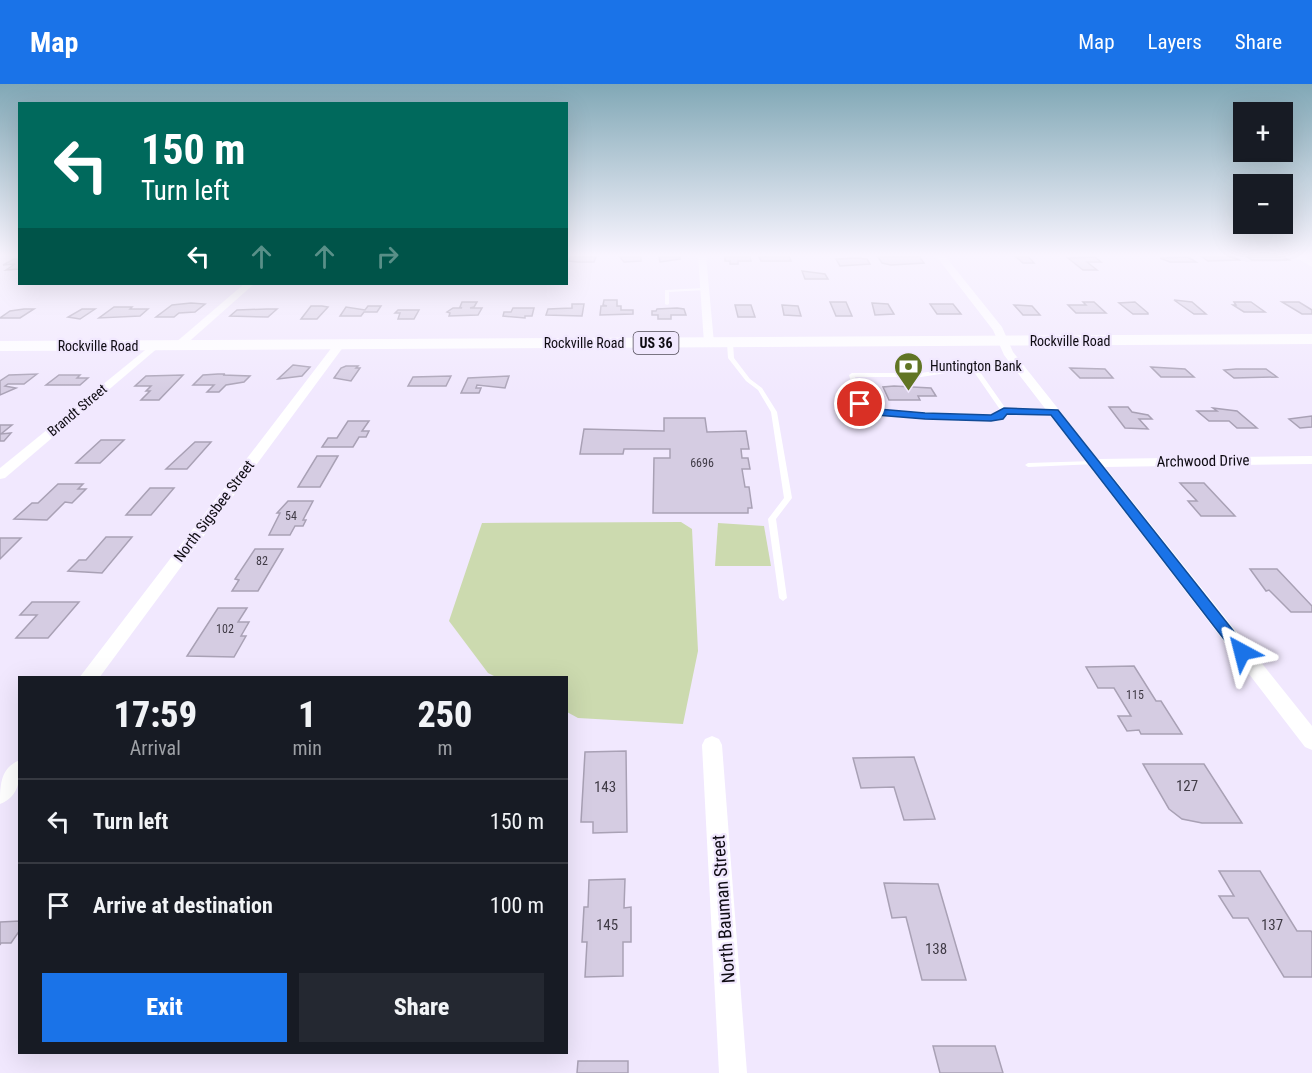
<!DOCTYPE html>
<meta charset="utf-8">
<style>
:root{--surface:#171b24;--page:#242831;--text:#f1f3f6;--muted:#9ea1a6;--line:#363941;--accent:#1a73e8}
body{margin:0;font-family:"Roboto Condensed",sans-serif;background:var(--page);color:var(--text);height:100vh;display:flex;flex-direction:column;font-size:22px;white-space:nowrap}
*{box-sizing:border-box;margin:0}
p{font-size:20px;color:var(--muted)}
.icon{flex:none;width:33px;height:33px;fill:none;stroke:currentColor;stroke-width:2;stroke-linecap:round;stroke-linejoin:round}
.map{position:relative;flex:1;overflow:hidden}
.side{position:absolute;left:18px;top:592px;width:550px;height:378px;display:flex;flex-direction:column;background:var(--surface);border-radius:0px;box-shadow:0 6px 24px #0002}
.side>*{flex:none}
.banner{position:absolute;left:18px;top:18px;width:550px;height:183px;border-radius:0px;box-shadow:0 6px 24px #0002;background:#00695c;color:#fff;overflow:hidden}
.fabs{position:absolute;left:1233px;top:18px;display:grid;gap:12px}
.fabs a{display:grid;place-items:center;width:60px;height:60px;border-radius:0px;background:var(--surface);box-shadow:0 6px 24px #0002;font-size:30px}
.pin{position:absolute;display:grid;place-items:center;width:51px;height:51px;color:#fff;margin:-26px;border:3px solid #fff;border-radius:50%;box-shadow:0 2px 6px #0007}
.me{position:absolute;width:66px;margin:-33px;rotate:322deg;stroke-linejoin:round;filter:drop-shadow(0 0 4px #0008)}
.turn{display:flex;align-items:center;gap:21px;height:126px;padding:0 24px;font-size:27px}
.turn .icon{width:78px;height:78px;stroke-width:2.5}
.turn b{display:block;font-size:42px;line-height:51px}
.lanes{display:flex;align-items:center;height:57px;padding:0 24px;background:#0003;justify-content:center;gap:30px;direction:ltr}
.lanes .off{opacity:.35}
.eta{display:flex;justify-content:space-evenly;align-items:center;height:102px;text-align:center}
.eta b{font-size:36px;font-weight:800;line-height:42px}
.button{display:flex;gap:12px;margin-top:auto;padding:12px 24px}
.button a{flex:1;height:69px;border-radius:0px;background:var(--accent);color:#fff;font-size:24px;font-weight:800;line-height:69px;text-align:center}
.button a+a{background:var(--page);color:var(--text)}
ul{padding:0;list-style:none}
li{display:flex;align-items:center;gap:18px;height:84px;padding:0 24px;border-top:2px solid var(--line)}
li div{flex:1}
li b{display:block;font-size:22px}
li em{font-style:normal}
header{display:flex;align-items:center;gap:36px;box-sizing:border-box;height:84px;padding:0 30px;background:var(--accent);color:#fff}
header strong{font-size:28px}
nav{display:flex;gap:33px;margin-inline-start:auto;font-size:21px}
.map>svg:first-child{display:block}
.green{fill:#ccdaaf}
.building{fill:#d5cce2;stroke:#a9a1b5;stroke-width:1.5}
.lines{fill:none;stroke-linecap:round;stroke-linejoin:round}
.lane{fill:#fff;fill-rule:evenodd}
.street{fill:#fff;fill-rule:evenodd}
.primary{fill:#fff;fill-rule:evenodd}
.route{fill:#1a73e8;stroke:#114b97;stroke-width:1.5}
.labels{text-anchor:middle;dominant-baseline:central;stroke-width:4.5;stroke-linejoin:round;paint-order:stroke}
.number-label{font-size:12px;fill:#403b46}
.far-street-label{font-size:14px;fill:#0e0b12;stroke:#f1e8fe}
.shield{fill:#f1e8fe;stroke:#524d59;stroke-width:1.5}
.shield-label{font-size:14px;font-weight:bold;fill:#0e0b12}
.far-poi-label{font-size:14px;fill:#0e0b12;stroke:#f1e8fe;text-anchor:start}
.street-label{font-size:15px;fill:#0e0b12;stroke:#f1e8fe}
.near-number-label{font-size:15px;fill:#403b46}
.near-street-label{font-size:18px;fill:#0e0b12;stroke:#f1e8fe}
</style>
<header>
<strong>Map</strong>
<nav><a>Map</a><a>Layers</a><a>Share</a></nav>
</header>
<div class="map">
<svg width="1312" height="989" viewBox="0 0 1312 989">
<rect width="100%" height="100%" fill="#f1e8fe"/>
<g class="green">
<path d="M681 438 692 445 698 567 683 640 578 634 567 628V594H498L488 589 449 537 482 439Z"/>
<path d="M718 439 764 442 771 482H715Z"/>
</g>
<g class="building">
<path d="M570 172 596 173 594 178H578L569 177Z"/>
<path d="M725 172H750L751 177H738V180H730V177H725Z"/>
<path d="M770 172H789L791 177H761L759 173Z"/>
<path d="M919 172 924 179 891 181 882 179 878 173Z"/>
<path d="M1015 172H1028L1034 179H1023Z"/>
<path d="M1201 172H1232L1239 176 1208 177Z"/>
<path d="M1246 172H1282L1289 176H1252Z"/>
<path d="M620 173H641V177L624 178Z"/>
<path d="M659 173H680V175L660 178Z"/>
<path d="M1095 173 1101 178H1087L1097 186H1083L1068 174Z"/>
<path d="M1188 173 1196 178H1170L1160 174Z"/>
<path d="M857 174 867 175 870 180 840 182 836 175Z"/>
<path d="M14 175H20V185L6 186 15 180 3 181Z"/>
<path d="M802 187 825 190 828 195H805Z"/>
<path d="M604 216H617V222H621V226H633V230L600 231 601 222H607L603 221Z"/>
<path d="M1174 216 1192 218 1206 230H1194Z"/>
<path d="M462 218H477L474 223 470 224H482L478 231 449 232 450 229 447 228 453 224H462L460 223Z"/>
<path d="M830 218H846L852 232H836Z"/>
<path d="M1083 218H1094L1106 229H1076L1068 221H1086Z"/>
<path d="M1135 218 1148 229V230H1133L1119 219Z"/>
<path d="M1234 218H1251L1265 228H1244L1233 221H1236Z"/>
<path d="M1282 218H1299L1312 226V230H1302Z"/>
<path d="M191 219 205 220 195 228 179 229 174 233H156L172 221Z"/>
<path d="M872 219 888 220 894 230 875 231Z"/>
<path d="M572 220H584L582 232 546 231 548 225 572 224Z"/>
<path d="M930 220H953L961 230H937Z"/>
<path d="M735 221H751L755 233H738Z"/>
<path d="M782 221 798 222 801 232 784 231Z"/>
<path d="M1014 221 1032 222 1040 231H1023Z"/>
<path d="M311 222H322L328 223 317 235H301Z"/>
<path d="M368 222H381L377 228H364L361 232H340L346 223 365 226Z"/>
<path d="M114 223H132L130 225H148L140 232 99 234Z"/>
<path d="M513 224H534L532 232H525V234L503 232 504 228H511Z"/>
<path d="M677 224 684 225 686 231H671V235H658V231H652V227H656L657 225Z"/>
<path d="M24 225H34L20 234H0L10 227Z"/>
<path d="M82 225H95L80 235 68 233Z"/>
<path d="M267 225H277L268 233 230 232 237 226Z"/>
<path d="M398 226H419L414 235H398L400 229H395Z"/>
<path d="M293 281 310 283 302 292 278 295Z"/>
<path d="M346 282H358L356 284H360L351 297 334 294 341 284Z"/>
<path d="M1151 283 1185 285 1194 293H1161Z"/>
<path d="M1070 284 1105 285 1113 294H1080Z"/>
<path d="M1236 285H1266L1277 293 1234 294 1224 286Z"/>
<path d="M37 290 24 300H8L5 302 16 304 0 311V297L9 291Z"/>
<path d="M218 290H225L223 291 250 292 244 298 226 301 219 308H207L214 301H193L203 291Z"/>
<path d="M59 291H80L77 294H88L80 301H46Z"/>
<path d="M183 291 159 316H141L150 307H146L151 302H135L146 292Z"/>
<path d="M451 292 446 302H408L413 293Z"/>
<path d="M509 292 505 304 477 301 476 304H481L479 309H461L468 294Z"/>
<path d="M894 302 931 304 936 312H918L920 316H889L883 303Z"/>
<path d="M1109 323H1128L1132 328 1148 331 1152 335H1139L1148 345 1125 344Z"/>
<path d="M1213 324 1237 327 1257 344H1237L1229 337H1209L1197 327H1217Z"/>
<path d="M1312 332V343L1300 344 1289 335Z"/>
<path d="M664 334H705L707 348 746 347 749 365H741L742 374H748L750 385H742L745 403H749L752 424H748V429H653L654 374H670V365H624L623 370H580L584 345 664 347Z"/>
<path d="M348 337H369L362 347H369L366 353H359L353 363H322L328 354H337Z"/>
<path d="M0 341H12L1 350 11 349 4 357H0Z"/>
<path d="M101 356H124L100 379H76Z"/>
<path d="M195 358H211L187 385H166Z"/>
<path d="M317 372H338L320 403H298Z"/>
<path d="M1180 399H1204L1235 432H1201L1188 417H1197Z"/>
<path d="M58 400H83L78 405H86L72 419 65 418 47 436 14 435 32 419H38Z"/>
<path d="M150 404H174L151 431H126Z"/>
<path d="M288 417H313L303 436H306L303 442H295L290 451H269L280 429H277Z"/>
<path d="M106 453H132L102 489 68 487 79 476H86Z"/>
<path d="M0 454H21L0 475Z"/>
<path d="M255 465H283L258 507H232L239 496 235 495Z"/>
<path d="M1250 485H1277L1312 522V528H1291L1269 506 1266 507Z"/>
<path d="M32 518H79L48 554H16L37 531H20Z"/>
<path d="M218 524H247L238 538H249L241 552H246L234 573 187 572Z"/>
<path d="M1134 582 1156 617H1161L1182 650H1141L1139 646 1127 647 1118 632H1131L1114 604H1098L1086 583Z"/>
<path d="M626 667 627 748 593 749V738H581L585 668Z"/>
<path d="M914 673 935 735 904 736 894 703 861 704 853 674Z"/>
<path d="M1143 680H1204L1242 739H1202L1182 735 1169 725Z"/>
<path d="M1219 787H1260L1297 847H1311L1312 849V893H1284L1248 834H1233L1219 812H1234Z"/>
<path d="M625 795 624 824 631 823V858H623V892L585 893 587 858H582L584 823H588L589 796Z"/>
<path d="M884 799 938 800 966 896H922L906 833 892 834Z"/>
<path d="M20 837V846L11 859H1L0 861V838Z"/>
<path d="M933 962H995L1003 989H940Z"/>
<path d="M578 977H628V989H577Z"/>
</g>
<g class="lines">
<g class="lane">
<path d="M704 204H706V206L669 208V220L667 221 665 220V206Z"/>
<path d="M730 257 733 259 734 274 750 295 762 304 777 328 792 414 776 435 787 514 783 517 779 514 768 435 784 414 771 328 758 306 746 297 728 274 727 259Z"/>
<path d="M974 281 1021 282V284L1019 285H978L1006 325 1054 326 1057 328 1054 330 1006 329 1001 334 991 336 876 330 858 321 849 291 852 289H921ZM972 285 1001 327 997 331 877 326 863 319 855 293H921Z"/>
<path d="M1094 377 1097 379 1096 380 1028 383 1025 381 1028 379Z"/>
</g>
<g class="street">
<path d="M698 172H706L714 259 709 262 704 259Z"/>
<path d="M936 172H945L1002 243 1013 268 1098 375 1312 372V380L1105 383 1312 642V666L1305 663 1004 271 993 246Z"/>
<path d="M1293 172H1304L1312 177V183Z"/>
<path d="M244 200H254L183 263H175V259Z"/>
<path d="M340 257 345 260 344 262 99 594H79L336 258Z"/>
<path d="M155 258 160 261 159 263 5 394 0 395V384Z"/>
<path d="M712 652 719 655 722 661 747 989H719L702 661 705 655Z"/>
<path d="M20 676C20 695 20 712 0 720 0 701 0 684 20 676Z"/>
</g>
<path class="primary" d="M1312 250V260L0 267V257Z"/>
</g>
<linearGradient id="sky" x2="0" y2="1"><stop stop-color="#81a8b6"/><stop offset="0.55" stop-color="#f9f5ff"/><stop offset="1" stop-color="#f9f5ff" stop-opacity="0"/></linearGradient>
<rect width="1312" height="311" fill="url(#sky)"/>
<path class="route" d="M860 317 878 325 925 329 991 331 1004 324 1058 326 1247 564 1250 568 1247 572H1237L1051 331 1007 330 1003 335 991 337 925 335 876 331 857 322V318Z"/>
<defs>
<symbol id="bank-pin" viewBox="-11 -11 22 30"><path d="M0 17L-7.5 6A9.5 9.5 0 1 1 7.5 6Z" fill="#617524" stroke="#f1e8fe"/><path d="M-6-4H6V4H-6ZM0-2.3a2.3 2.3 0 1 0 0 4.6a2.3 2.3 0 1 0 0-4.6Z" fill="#fff"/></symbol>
</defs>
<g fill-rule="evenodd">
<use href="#bank-pin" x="892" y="266" width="33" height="45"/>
</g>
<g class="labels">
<g class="number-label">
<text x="702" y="379">6696</text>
<text x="291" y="432">54</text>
<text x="262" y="477">82</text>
<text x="225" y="545">102</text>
<text x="1135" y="611">115</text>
</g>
<g class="far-street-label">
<text x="1070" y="257">Rockville Road</text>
<text x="584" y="259">Rockville Road</text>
<text x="98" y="262">Rockville Road</text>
<text transform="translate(77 326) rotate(-40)">Brandt Street</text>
</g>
<rect class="shield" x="633.5" y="248" width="45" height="22" rx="4.5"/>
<g class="shield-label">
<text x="656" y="259">US 36</text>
</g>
<g class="far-poi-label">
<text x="930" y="282">Huntington Bank</text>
</g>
<g class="street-label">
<text transform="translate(1203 377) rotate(-1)">Archwood Drive</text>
<text transform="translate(214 427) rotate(-53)">North Sigsbee Street</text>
</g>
<g class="near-number-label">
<text x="1187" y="702">127</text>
<text x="605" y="703">143</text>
<text x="607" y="841">145</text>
<text x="1272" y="841">137</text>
<text x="936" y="865">138</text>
</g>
<g class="near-street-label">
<text transform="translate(723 825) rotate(-94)">North Bauman Street</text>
</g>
</g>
</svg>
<div class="fabs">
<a>+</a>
<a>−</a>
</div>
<div class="pin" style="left:860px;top:320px;background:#d93025"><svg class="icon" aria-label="arrive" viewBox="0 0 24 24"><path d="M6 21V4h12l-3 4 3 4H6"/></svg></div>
<svg class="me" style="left:1242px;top:568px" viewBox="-20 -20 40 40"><path d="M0-17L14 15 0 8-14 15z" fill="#1a73e8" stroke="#fff" stroke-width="4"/></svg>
<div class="banner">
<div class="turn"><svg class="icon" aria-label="left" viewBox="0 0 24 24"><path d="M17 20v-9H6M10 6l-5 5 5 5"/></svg><div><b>150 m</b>Turn left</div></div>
<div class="lanes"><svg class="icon" aria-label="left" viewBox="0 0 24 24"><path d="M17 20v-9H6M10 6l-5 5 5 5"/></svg><svg class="icon off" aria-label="ahead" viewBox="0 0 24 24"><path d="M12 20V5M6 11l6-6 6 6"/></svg><svg class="icon off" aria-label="ahead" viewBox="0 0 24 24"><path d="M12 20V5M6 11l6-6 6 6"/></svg><svg class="icon off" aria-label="right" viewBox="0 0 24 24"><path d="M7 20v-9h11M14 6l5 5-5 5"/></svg></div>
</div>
<section class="side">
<div class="eta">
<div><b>17:59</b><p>Arrival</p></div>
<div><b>1</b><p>min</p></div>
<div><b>250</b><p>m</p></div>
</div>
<ul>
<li><svg class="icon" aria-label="left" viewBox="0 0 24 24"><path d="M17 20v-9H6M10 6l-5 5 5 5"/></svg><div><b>Turn left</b></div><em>150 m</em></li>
<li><svg class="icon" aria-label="arrive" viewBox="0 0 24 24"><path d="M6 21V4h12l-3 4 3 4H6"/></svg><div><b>Arrive at destination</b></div><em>100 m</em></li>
</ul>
<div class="button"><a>Exit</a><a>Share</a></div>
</section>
</div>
